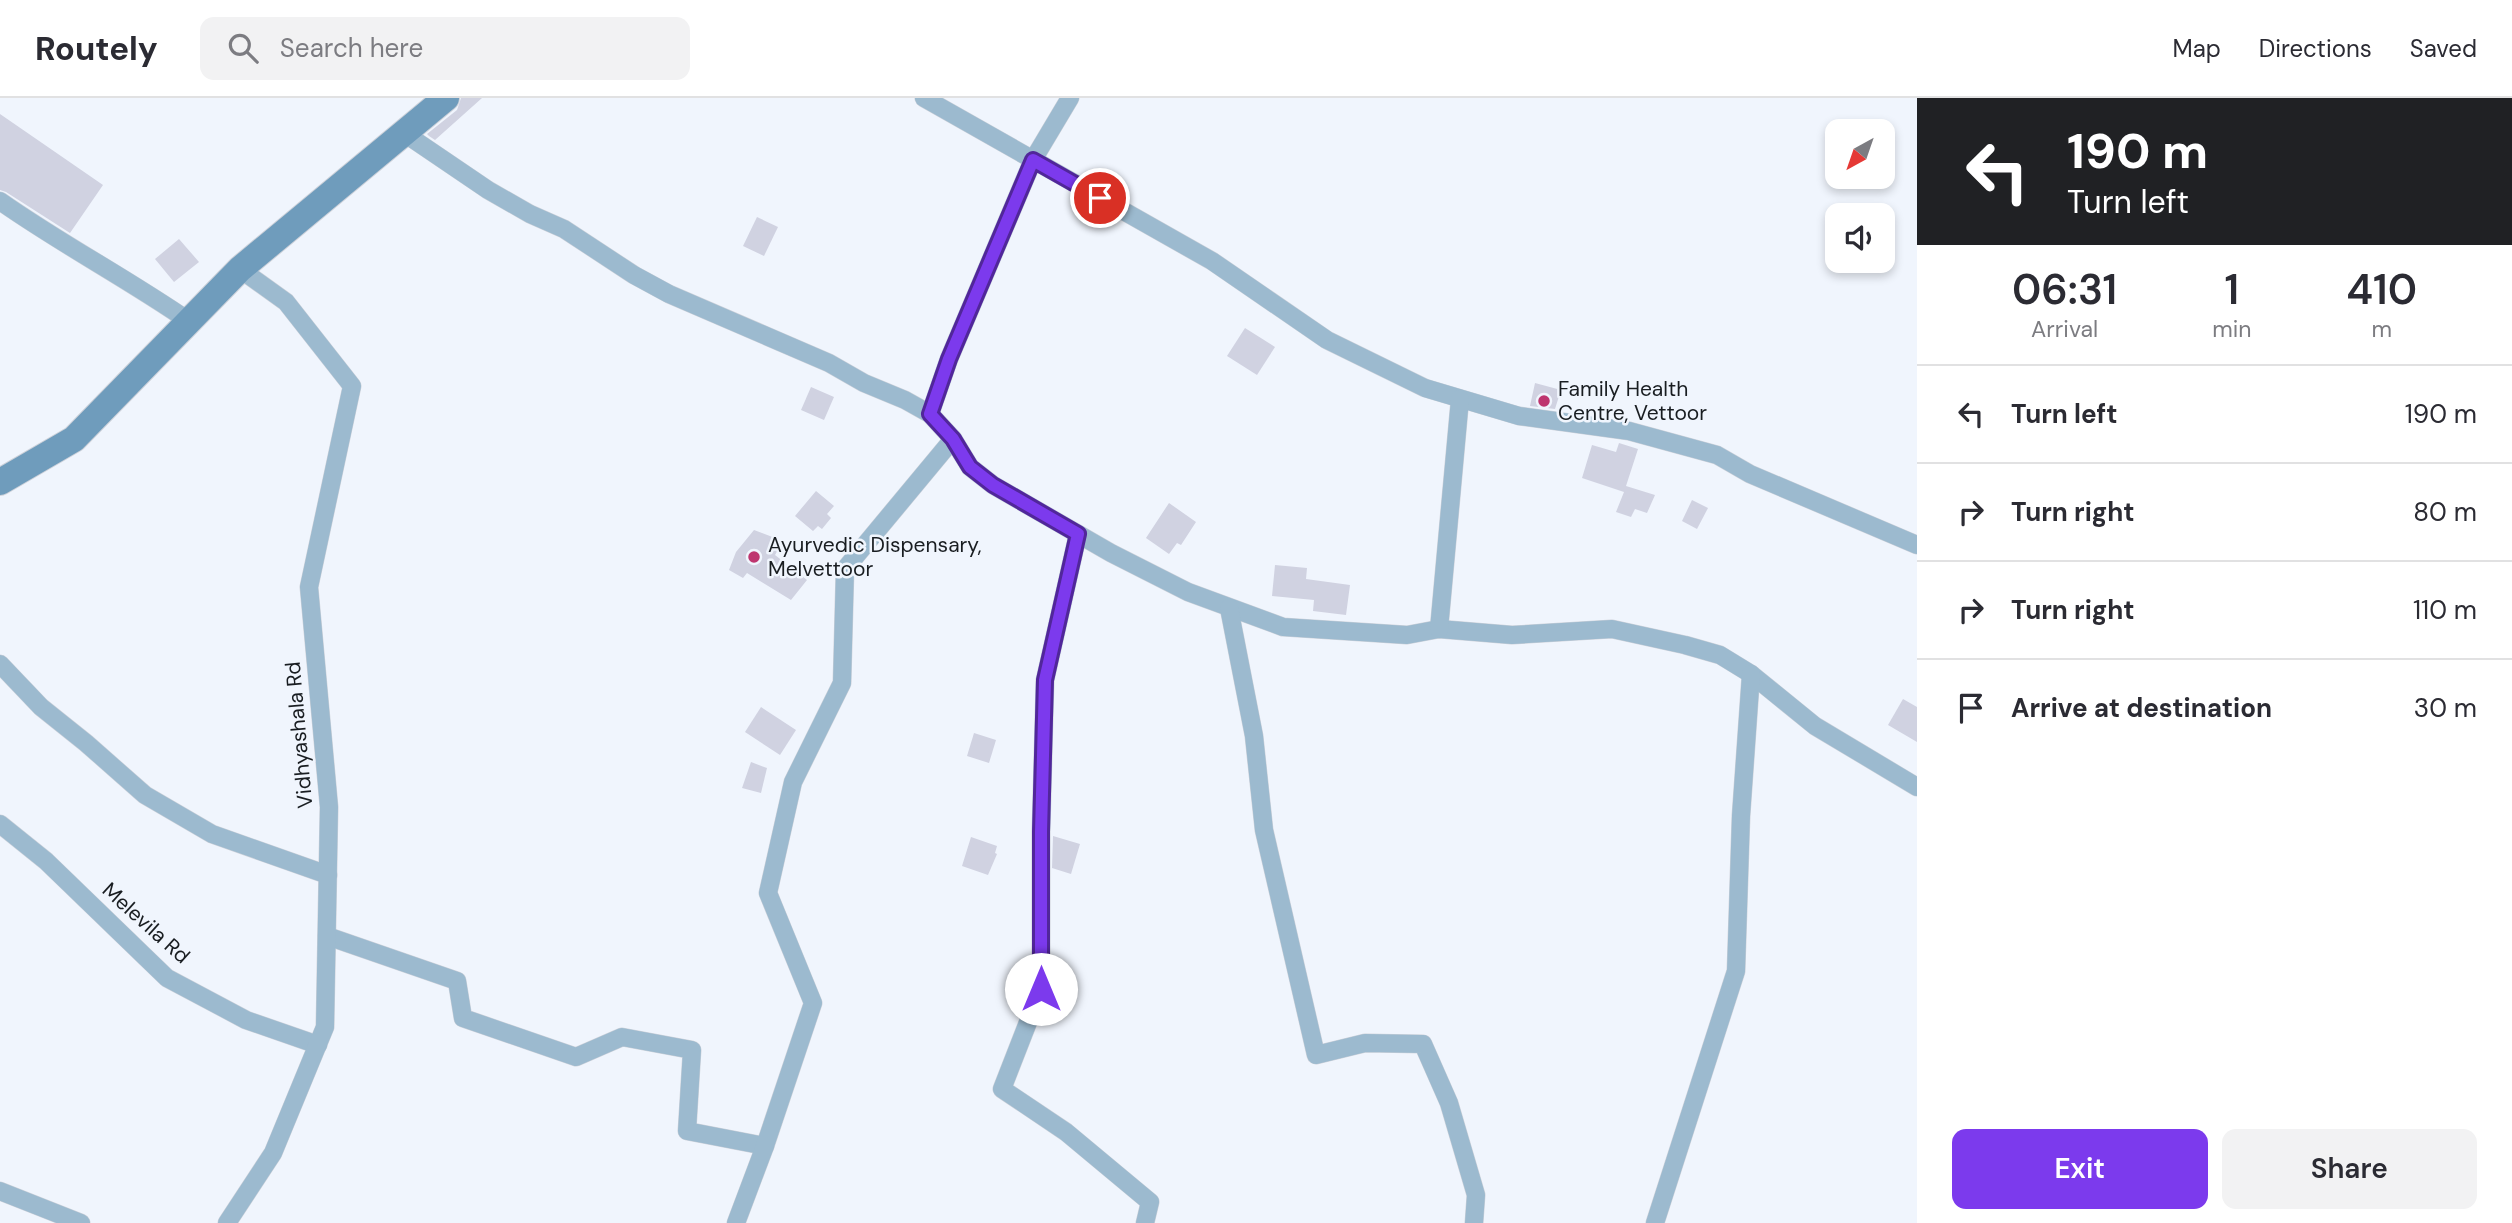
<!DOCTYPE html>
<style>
:root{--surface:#fff;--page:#f2f2f3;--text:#2b2b33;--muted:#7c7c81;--line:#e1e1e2;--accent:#7c3aed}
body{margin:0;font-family:"DM Sans",sans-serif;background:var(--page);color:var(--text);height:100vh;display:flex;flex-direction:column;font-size:26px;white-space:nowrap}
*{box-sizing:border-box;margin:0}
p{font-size:23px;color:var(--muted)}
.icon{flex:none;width:38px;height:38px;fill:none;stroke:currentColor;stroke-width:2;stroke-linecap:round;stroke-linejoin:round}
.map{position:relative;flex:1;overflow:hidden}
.drawer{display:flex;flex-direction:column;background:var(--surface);width:595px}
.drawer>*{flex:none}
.top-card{background:#202124;color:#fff;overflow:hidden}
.needle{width:46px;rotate:220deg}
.tools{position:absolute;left:1825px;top:21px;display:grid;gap:14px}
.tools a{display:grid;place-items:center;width:70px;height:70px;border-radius:14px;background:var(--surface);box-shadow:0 4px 10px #0003;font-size:35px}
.pin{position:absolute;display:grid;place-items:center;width:60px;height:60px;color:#fff;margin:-30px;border:4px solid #fff;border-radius:50%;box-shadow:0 2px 7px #0007}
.me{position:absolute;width:77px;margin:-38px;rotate:0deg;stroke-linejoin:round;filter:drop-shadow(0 0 5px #0008)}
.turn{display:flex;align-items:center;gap:24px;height:147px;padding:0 35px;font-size:32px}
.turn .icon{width:91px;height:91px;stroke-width:2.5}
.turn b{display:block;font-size:49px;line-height:60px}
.eta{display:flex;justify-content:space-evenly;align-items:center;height:119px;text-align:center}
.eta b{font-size:42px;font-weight:600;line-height:49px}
.button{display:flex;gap:14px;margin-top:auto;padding:14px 35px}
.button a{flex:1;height:80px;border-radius:14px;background:var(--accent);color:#fff;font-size:28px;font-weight:600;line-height:80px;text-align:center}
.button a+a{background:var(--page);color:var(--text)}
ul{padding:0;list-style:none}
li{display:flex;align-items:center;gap:21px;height:98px;padding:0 35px;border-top:2px solid var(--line)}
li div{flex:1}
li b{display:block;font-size:26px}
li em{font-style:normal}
header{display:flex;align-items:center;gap:42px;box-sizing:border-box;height:98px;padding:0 35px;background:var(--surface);border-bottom:2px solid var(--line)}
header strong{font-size:33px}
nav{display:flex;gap:38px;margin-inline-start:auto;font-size:24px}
.search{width:490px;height:63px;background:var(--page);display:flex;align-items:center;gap:18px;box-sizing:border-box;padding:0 24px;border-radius:14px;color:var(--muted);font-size:26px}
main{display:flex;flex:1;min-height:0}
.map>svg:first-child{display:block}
.building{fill:#d0d2e1}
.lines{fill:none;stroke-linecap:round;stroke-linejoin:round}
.street-casing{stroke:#ced2da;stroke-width:19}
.secondary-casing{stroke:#ced2da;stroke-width:28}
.street{stroke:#9cbacf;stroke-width:18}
.secondary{stroke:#6f9cbc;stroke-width:26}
.route-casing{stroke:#51269a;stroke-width:18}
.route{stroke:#7c3aed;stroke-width:12}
.poi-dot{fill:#be356f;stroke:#f0f5fd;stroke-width:2.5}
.labels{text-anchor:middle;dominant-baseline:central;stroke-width:5;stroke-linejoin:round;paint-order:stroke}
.poi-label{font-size:21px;fill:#191d21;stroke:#f0f5fd;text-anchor:start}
.street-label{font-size:21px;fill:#191d21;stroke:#f0f5fd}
</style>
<header>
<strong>Routely</strong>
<div class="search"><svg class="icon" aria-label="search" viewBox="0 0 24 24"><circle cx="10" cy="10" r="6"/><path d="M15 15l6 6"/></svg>Search here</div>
<nav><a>Map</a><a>Directions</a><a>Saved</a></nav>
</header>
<main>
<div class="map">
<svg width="1917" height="1125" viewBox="0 0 1917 1125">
<rect width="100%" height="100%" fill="#f0f5fd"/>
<g class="building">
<path d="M461 0H482L435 42 429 38 427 36 457 12Z"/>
<path d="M0 16 103 87 70 135 6 94 0 92Z"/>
<path d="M757 119 778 129 764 158 743 148Z"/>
<path d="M179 141 199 164 174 184 155 161Z"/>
<path d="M1245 230 1275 249 1257 277 1227 258Z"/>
<path d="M1535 285 1561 292 1555 311 1530 308Z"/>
<path d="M811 289 834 299 824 322 801 312Z"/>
<path d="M1619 345 1638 351 1626 388 1655 397 1647 415 1635 411 1631 419 1616 414 1624 394 1582 380 1592 347 1616 354Z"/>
<path d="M816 393 834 408 827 416 831 420 822 431 818 428 813 433 795 418Z"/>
<path d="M1692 402 1708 410 1697 431 1682 423Z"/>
<path d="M1169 405 1196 424 1181 447 1177 445 1169 456 1146 440Z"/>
<path d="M754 432 783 443 775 457 807 482 791 502 747 475 743 480 729 472 736 454Z"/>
<path d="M1275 467 1307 470 1306 481 1350 487 1346 517 1313 513 1314 502 1272 498Z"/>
<path d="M1903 601 1917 609V644L1888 627Z"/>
<path d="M761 609 796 632 780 657 745 634Z"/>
<path d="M974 635 996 642 989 665 967 658Z"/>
<path d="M751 664 767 670 761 695 742 690Z"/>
<path d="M1053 738 1080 746 1071 776 1052 770Z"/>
<path d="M971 739 997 748 995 755 997 756 988 777 962 768Z"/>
</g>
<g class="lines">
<defs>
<g id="street">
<path d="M924 0 1212 163 1327 242 1425 290 1519 318 1629 333 1717 357 1750 376 1917 447"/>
<path d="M404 35 488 92 530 116 564 131 634 177 669 196 829 265 864 285 905 302 930 316 953 341 970 369 993 387 1111 455 1188 494 1283 529 1407 537 1439 531 1512 537 1612 531 1685 547 1720 557 1751 576 1815 628 1917 689"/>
<path d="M0 103C61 146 128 181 190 224"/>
<path d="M930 316 949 261 1033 62 1070 0"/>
<path d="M1078 436 1045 582 1041 734V891L1002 991 1066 1034 1150 1104 1145 1125"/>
<path d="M1229 510 1254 638 1264 732 1316 957 1365 945 1423 946 1449 1005 1476 1097 1474 1125"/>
<path d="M1439 531 1460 301"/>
<path d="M0 566 41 609 86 645 145 697 212 736 328 777"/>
<path d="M0 726 46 763 167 880 246 922 318 947"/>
<path d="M327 838 457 883 463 920 576 959 622 939 692 952 687 1033 765 1048"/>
<path d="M0 1093 81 1125"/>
<path d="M227 1125 273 1055 325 929 329 709 309 489 352 288 286 204 240 171"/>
<path d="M736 1125 765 1048 813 905 768 795 793 684 842 585 845 471 953 341"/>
<path d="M1655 1125 1736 873 1741 718 1751 576"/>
</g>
<path id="secondary" d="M0 384 74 341 240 171 446 0"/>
</defs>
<use href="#street" class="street-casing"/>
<use href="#secondary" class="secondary-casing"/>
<use href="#street" class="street"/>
<use href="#secondary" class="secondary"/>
</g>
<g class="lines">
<defs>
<path id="route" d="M1041 891V734L1045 582 1078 436 993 387 970 369 953 341 930 316 949 261 1033 62 1100 100"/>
</defs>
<use href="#route" class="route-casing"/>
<use href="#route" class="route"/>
</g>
<g class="poi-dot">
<circle cx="1544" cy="303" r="7"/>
<circle cx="754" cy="459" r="7"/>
</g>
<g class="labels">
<g class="poi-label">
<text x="1558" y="291">Family Health<tspan x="1558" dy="24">Centre, Vettoor</tspan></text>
<text x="768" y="447">Ayurvedic Dispensary,<tspan x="768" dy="24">Melvettoor</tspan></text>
</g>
<g class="street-label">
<text transform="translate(299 637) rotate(-95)">Vidhyashala Rd</text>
<text transform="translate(146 825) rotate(42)">Melevila Rd</text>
</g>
</g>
</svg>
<div class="tools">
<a><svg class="needle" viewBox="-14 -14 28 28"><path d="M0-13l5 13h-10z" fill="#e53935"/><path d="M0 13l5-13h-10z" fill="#7c7c81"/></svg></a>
<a><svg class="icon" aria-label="sound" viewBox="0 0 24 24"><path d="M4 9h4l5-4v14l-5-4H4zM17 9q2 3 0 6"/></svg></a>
</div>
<div class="pin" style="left:1100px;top:100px;background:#d93025"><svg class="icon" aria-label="arrive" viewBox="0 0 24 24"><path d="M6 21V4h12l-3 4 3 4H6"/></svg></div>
<svg class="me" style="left:1041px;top:891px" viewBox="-20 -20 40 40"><circle r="19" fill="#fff"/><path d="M0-13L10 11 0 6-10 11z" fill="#7c3aed"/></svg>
</div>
<section class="drawer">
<div class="top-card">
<div class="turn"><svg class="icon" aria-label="left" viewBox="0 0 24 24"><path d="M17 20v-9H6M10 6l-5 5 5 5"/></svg><div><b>190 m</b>Turn left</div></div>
</div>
<div class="eta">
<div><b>06:31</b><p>Arrival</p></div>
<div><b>1</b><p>min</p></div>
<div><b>410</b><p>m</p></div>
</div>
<ul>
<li><svg class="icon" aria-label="left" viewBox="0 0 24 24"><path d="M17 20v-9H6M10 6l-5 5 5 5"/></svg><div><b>Turn left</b></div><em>190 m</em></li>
<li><svg class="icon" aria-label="right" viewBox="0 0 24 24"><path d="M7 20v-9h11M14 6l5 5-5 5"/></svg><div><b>Turn right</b></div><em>80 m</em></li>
<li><svg class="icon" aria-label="right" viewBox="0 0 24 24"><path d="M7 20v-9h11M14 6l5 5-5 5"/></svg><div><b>Turn right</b></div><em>110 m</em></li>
<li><svg class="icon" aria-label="arrive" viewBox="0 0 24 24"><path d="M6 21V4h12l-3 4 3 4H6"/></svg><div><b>Arrive at destination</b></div><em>30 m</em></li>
</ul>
<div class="button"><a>Exit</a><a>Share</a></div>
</section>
</main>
